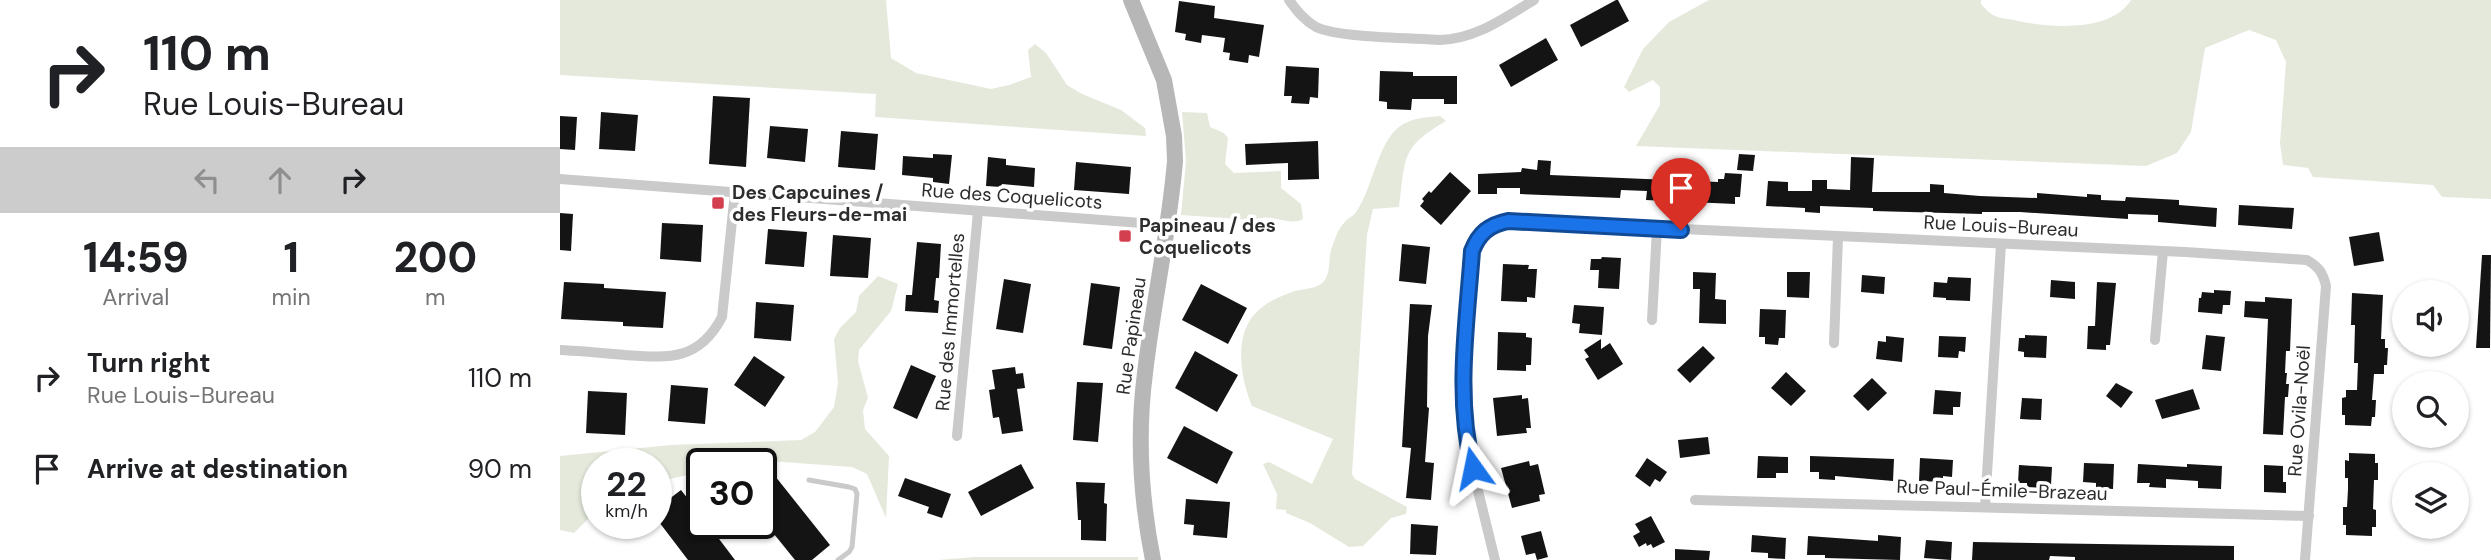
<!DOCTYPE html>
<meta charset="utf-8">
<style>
:root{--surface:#fff;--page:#f6f6f6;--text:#202124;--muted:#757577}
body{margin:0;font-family:"DM Sans",sans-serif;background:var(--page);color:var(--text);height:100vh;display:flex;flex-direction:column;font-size:26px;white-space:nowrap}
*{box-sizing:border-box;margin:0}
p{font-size:23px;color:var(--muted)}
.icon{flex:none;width:38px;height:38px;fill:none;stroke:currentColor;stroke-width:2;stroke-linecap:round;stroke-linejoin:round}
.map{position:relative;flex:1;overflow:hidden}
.sheet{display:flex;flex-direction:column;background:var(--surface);width:560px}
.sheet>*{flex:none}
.top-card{background:#fff;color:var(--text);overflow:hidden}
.tools{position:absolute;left:1832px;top:280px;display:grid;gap:14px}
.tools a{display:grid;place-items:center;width:77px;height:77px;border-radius:50%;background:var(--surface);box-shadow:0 2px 5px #0004;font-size:35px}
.speed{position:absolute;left:21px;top:448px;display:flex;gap:14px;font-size:35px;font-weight:700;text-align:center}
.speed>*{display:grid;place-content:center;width:91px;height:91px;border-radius:50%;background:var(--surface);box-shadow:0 2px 5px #0004;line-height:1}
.speed small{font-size:18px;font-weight:400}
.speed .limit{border:4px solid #111;border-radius:10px;background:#fff;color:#111}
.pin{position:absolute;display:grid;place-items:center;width:60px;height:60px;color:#fff;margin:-72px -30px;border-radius:50% 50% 50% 0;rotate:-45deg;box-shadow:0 0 7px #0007}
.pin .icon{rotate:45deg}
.me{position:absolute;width:77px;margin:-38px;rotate:348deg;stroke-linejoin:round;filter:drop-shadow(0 0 5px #0008)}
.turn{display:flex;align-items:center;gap:24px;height:147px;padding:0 28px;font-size:32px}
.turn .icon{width:91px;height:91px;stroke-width:2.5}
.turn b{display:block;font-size:49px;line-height:60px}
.lanes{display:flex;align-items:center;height:66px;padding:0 28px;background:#0003;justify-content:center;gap:35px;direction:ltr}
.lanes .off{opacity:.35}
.eta{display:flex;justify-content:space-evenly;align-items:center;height:119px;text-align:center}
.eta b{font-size:42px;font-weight:800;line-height:49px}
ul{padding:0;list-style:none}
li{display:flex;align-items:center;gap:21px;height:91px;padding:0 28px}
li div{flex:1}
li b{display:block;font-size:26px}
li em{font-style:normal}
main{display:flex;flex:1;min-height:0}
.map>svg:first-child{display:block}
.green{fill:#e4e9dc}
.building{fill:#141414}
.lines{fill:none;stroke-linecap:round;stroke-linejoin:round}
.lane{stroke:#cacaca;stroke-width:5}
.street{stroke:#cacaca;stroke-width:10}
.secondary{stroke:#b7b7b7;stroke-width:16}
.route-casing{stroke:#114b97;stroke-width:18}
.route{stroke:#1a73e8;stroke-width:12}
.poi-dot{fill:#d43f4f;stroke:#fff;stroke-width:2.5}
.labels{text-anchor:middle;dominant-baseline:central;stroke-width:7;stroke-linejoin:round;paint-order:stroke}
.poi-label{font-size:19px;font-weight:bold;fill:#2d2d2d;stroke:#fff;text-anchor:start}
.street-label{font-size:19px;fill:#2d2d2d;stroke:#fff}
</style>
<main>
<section class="sheet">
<div class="top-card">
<div class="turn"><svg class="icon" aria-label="right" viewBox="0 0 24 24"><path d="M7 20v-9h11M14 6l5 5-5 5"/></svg><div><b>110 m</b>Rue Louis-Bureau</div></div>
<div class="lanes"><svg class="icon off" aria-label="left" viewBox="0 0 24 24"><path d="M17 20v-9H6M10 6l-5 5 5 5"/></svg><svg class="icon off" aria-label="ahead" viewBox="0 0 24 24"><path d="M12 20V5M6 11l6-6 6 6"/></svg><svg class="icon" aria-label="right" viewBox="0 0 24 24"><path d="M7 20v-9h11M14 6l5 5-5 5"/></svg></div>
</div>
<div class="eta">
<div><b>14:59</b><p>Arrival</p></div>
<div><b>1</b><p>min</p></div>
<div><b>200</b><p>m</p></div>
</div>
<ul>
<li><svg class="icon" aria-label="right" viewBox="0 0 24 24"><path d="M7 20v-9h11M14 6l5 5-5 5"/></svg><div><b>Turn right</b><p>Rue Louis-Bureau</p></div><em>110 m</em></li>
<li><svg class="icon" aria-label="arrive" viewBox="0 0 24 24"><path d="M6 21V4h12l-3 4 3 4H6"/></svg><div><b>Arrive at destination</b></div><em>90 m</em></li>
</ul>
</section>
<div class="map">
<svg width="1931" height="560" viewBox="0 0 1931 560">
<rect width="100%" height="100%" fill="#fff"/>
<g class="green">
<path d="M0 0H326L331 58 356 73 431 89 449 85 471 77 468 50 475 44 486 53 507 85 522 94 561 110 585 128 586 136 315 117 316 94 0 75Z"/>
<path d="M1149 0H1421V4C1424 7 1429 13 1433 15 1438 18 1448 19 1454 20 1486 28 1551 33 1571 0H1931V199L1882 197 1873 185 1753 177 1748 168 1723 165 1720 143 1726 62 1716 40 1689 30 1645 48 1631 132 1617 153 1586 166 1076 146 1100 105V87L1093 80 1069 92 1064 87 1083 49 1109 22Z"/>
<path d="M622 112 647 113 650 127 664 133 668 138 665 164 674 173 721 171V188L741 204 743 219C727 227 712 212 694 220L621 215 626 161Z"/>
<path d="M880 116 886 121C840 148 846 157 839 207L813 209 807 235 792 474 795 479 847 507 846 514 831 518 803 546 789 547 750 523 726 513V510L716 509 717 494 703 464 709 462 752 484 773 439 692 406C682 382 675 346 689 322 697 307 717 297 732 292 743 288 760 290 766 278 771 268 768 257 772 247 775 239 778 229 784 223 787 218 793 217 796 212 813 188 817 144 839 127 850 118 867 117 880 116Z"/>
<path d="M318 276 338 284 331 311 299 350 298 361 308 398 303 410 305 429 329 456 326 518 307 474 292 467 195 460 179 464H142V472L96 482V464H37V510L14 533 0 530V456L111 445 241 440 255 432 274 407 278 383 274 339 280 328 296 312 299 296Z"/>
<path d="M415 557H578V560H378Z"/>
</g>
<g class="building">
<path d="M1056 0H1058L1069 21 1021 47 1010 25Z"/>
<path d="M619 1 655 6 654 18 704 25 699 57 689 55 688 63 669 60 670 53 663 52 665 38 642 35 641 43 625 40 626 34 615 32Z"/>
<path d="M986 38 998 60 951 87 939 65Z"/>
<path d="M726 66 759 68 758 98 750 97 749 104 731 103 732 96H724Z"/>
<path d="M820 71 853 72V76H897V104H884V99H852L851 110 827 109V102L819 101Z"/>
<path d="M153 96 190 98 186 167 149 164Z"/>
<path d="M41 112 78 115 75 151 39 149Z"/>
<path d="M0 116 17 117 15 150 0 149Z"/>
<path d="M210 126 248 129 245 162 207 158Z"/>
<path d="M281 131 318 134 315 170 278 167Z"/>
<path d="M758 141 759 179 728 180V163L686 165 685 144Z"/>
<path d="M373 154 392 155 389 184 373 182V178L342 175 343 156 373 158Z"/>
<path d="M1179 154 1195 155 1193 171 1177 170Z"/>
<path d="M428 157 446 159V165L475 168 474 187 442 184 441 187 426 186Z"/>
<path d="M1291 157 1314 158 1312 192H1370V184L1384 185V193L1420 196 1477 198V193L1527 197V194L1541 195V200L1565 201 1566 197 1619 200V205L1657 208 1656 227 1598 222V215L1568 214V219L1460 212H1422V214L1313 211V208L1260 206V213L1245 212V208L1206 206 1208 181 1228 182V191H1252V180H1267V189L1290 190Z"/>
<path d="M978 160 991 161 990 175 1158 182V179H1164L1165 173 1182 174 1180 197H1175V204L1086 200 1087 191 1061 190 1060 198 960 194V188H937V194H918V174L961 172 962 168 977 170Z"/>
<path d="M516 162 571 167 569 194 514 190Z"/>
<path d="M890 172 911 191 881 225 860 206 864 201 862 199 869 191 871 193Z"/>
<path d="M1679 205 1734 208 1732 229 1678 225Z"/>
<path d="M0 213 13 214 11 251 0 250Z"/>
<path d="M102 223 143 225 141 262 100 259Z"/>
<path d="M208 229 247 232 244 267 205 264Z"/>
<path d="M1819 232 1824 261 1794 266 1789 237Z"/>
<path d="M273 235 311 238 308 278 270 276Z"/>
<path d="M357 242 381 244 379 278H376L374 300 379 301 378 313 345 311 346 295H352Z"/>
<path d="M842 244 870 247 866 284 839 281Z"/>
<path d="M1922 255H1931L1930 348H1916Z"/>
<path d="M1042 257 1061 258 1059 289 1038 288 1039 270H1030L1031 259H1041Z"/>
<path d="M943 264 969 265 968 269H977L975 298 967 297V302L941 301Z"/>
<path d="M1133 272 1156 273 1155 299 1166 300V324L1139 323 1140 289H1133Z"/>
<path d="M1227 272H1250L1249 298 1227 297Z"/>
<path d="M1302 275 1325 277 1324 294 1301 292Z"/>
<path d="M1388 277 1411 278 1410 301 1386 300V298L1373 297 1374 282 1387 283Z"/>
<path d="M444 279 471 284 463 333 436 329Z"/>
<path d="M1491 280 1515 282V299L1490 297Z"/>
<path d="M4 282 44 284V288L106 292 103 328 63 326V322L1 319Z"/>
<path d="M1537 282 1556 283 1550 345H1546V350L1527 349 1528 326H1535Z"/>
<path d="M531 283 560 287 552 349 523 345Z"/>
<path d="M641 284 687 308 668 344 622 320Z"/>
<path d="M1654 290 1671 291 1670 305H1663L1662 314 1638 312 1639 298H1641L1642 292 1654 293Z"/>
<path d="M1792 293 1823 295 1821 339H1825V348H1828L1827 365H1824V374H1814L1812 400H1816L1815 417H1812L1811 426 1785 425V415H1782V398L1786 397V390H1797L1798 363H1794L1795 325H1791Z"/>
<path d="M1705 297 1732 299 1730 351H1726L1725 373H1727L1726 384H1729L1728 397H1725L1723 435 1703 434 1708 319 1684 317 1685 301 1705 302Z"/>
<path d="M196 302 234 305 231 341 194 338Z"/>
<path d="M850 304 872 305 868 336 867 407 869 408 865 462 874 463 871 500 846 498 851 448 842 447Z"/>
<path d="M1014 305 1044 307 1042 335 1019 333 1020 324 1012 323Z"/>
<path d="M1200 309 1226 310 1225 338H1219L1218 345 1205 344V337H1199Z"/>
<path d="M938 332 966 333V337L972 338 971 365H966V371L937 370Z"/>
<path d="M1465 335 1487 336 1486 358 1464 357V352L1458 351 1459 338H1465Z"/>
<path d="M1646 335 1665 337 1661 371 1642 369Z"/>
<path d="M1326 336 1344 338 1342 362 1316 359 1318 341 1326 342Z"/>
<path d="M1379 336 1406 337 1405 352 1399 351 1398 358 1378 357Z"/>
<path d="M1041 339V349L1050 343 1063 364 1038 380 1025 359 1029 357 1024 350Z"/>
<path d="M1143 346 1155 358 1130 383 1117 370Z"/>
<path d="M635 351 678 375 657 412 615 388Z"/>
<path d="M194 356 225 377 205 407 174 385Z"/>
<path d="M351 365 376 376 357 419 333 408Z"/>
<path d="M455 367 456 374 463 373 465 388 457 389 463 431 442 434 439 417 433 418 429 390 435 389 432 370Z"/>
<path d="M1226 372 1246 391 1231 406 1211 388Z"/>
<path d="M1312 378 1327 393 1308 411 1293 396Z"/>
<path d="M517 382 543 383 538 442 513 440Z"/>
<path d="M1556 383 1573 392 1561 408 1546 396Z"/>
<path d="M111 385 148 388 145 424 108 421Z"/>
<path d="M1633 389 1640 409 1602 419 1595 400Z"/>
<path d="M1375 390 1401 392 1400 407H1393V415L1373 414Z"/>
<path d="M28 391 67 393 65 435 26 433Z"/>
<path d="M962 395V399L968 398 971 428H966L967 433 937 436 933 398Z"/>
<path d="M1462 398 1482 399 1481 420 1460 419Z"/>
<path d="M624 426 673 452 657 484 607 458Z"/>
<path d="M1148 437 1150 454 1120 458 1118 440Z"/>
<path d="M1789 453 1815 454V463H1818V480H1814L1813 509 1816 510V527H1812V536L1786 535V525H1783V507H1787L1788 489V478H1785V460L1789 461Z"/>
<path d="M1198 456 1228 457V473H1216V478H1197Z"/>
<path d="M1250 456 1334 459 1333 481 1275 476V480L1259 479V472H1250Z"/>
<path d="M1087 458 1107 472 1100 482 1095 479 1090 487 1075 476Z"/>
<path d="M1360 458 1393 460 1392 477 1383 476V482L1359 481Z"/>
<path d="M969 461 970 466 978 464 985 494 979 495 980 501 952 508 941 468Z"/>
<path d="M1524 463 1554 464 1553 489 1536 488V483L1523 482Z"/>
<path d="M461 464 474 488 421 516 408 492Z"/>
<path d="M1578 464 1627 467V464L1662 466 1661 489 1638 488V481L1606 479V488L1589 487 1590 483H1577Z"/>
<path d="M1459 465 1492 467 1491 485 1482 484 1481 488 1467 487V483H1458Z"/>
<path d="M1704 465 1723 466V482H1726V493L1704 492Z"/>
<path d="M215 476 270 545 252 560H235L201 518V487Z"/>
<path d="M345 478 391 494 382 518 367 513 369 507 338 496Z"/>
<path d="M516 482 545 483 544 503 547 504 546 541 521 540V520H518Z"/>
<path d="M121 490 142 517V523H147L175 560H128L96 518V509Z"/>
<path d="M626 499 670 502 667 538 633 535 634 525 624 524Z"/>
<path d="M1091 516 1105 542 1093 548 1091 544 1087 546 1086 543 1079 547 1073 536 1080 532 1075 524Z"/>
<path d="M851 524 878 526 876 555 850 554Z"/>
<path d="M981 531 988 557 977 560 975 553 966 555 961 536Z"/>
<path d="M1192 535 1226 538 1225 559 1208 558V553L1191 552Z"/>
<path d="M1318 535 1341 537 1340 560 1265 558V555H1247L1248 536 1318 541Z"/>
<path d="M1366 540 1392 542 1391 560 1364 558Z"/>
<path d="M1413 542 1674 546V560H1515V557L1490 556 1489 560H1412Z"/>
<path d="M1115 549 1150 551 1149 560H1115Z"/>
</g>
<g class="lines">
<path class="lane" d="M249 480 289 487 295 489 297 494 292 547 289 552 278 560"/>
<g class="street">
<path d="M729 0C737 11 744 20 756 27 779 38 851 38 880 40 916 39 944 18 974 0"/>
<path d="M0 179 608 225"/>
<path d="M1092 320 1097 229"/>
<path d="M1595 340 1603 251"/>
<path d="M1274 343 1278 237"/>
<path d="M0 350C22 351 43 353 65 355 109 358 139 361 162 317L175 192"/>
<path d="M397 436 418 212"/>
<path d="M1135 500 1749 516"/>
<path d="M1425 507 1441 244"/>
<path d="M935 560 907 446C897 383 908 315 912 251 919 233 929 225 948 221L1625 252 1747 260C1759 267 1763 273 1766 286L1745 560"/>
</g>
<path class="secondary" d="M571 0 604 80 614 136 615 161C609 233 593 303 585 373 577 435 581 500 593 560"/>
</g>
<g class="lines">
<defs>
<path id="route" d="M913 468C895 397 907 323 912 251 919 233 929 225 948 221L1121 230"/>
</defs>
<use href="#route" class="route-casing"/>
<use href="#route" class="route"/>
</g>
<g class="poi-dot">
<rect x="151" y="196" width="14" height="14" rx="3.5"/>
<rect x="558" y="229" width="14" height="14" rx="3.5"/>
</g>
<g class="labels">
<g class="poi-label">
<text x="172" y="192">Des Capcuines /<tspan x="172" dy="22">des Fleurs-de-mai</tspan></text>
<text x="579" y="225">Papineau / des<tspan x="579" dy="22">Coquelicots</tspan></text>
</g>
<g class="street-label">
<text transform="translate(452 196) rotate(4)">Rue des Coquelicots</text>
<text transform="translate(1441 226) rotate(3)">Rue Louis-Bureau</text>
<text transform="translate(390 322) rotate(-85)">Rue des Immortelles</text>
<text transform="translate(571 336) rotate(-82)">Rue Papineau</text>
<text transform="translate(1739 411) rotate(-86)">Rue Ovila-Noël</text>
<text transform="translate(1442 490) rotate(2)">Rue Paul-Émile-Brazeau</text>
</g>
</g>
</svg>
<div class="tools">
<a><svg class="icon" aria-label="sound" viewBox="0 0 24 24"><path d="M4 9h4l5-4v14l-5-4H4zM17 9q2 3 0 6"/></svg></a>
<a><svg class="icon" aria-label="search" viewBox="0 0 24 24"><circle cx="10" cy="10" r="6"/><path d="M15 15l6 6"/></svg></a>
<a><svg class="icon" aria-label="layers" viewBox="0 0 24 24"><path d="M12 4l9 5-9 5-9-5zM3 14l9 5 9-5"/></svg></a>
</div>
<div class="speed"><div>22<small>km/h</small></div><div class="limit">30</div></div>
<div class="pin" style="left:1121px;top:230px;background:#d93025"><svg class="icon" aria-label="arrive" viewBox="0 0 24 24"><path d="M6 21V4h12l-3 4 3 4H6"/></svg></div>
<svg class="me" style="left:913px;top:468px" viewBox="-20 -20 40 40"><path d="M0-17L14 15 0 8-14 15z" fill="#1a73e8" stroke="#fff" stroke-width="4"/></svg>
</div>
</main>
